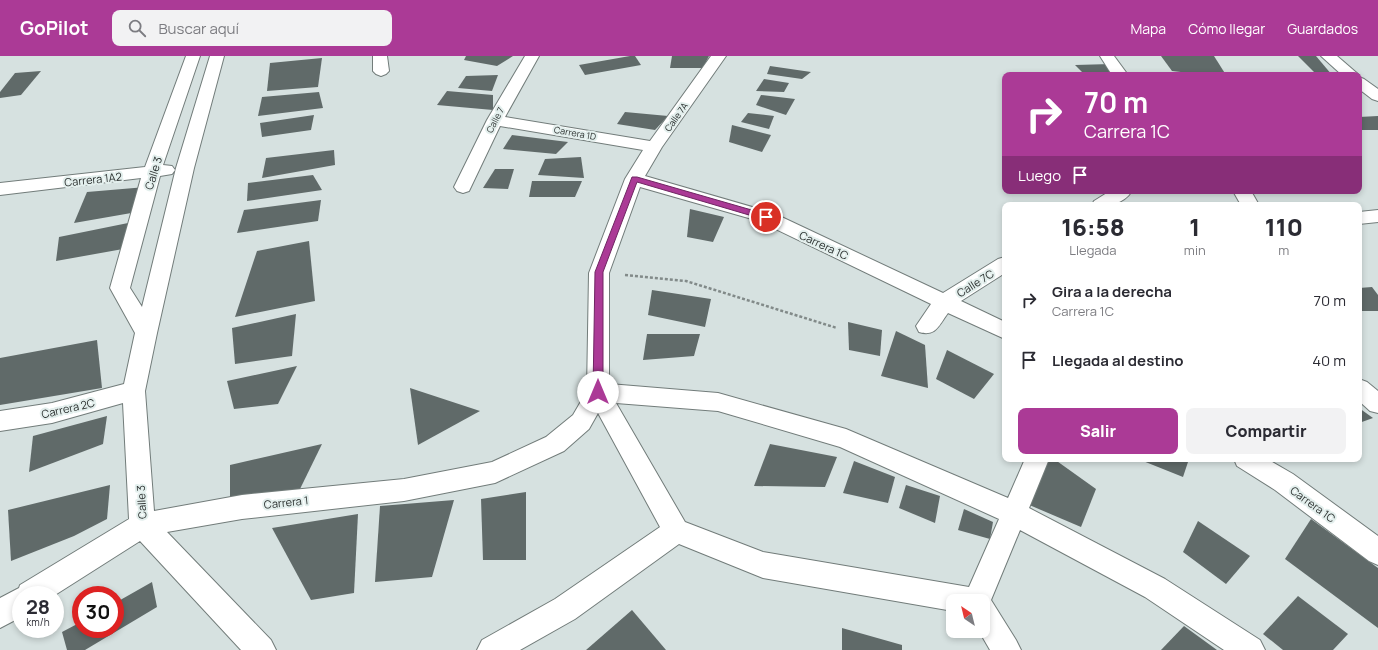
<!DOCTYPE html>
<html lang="es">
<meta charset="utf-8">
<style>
:root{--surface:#fff;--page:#f2f2f3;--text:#2b2b33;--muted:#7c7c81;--accent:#ab3a96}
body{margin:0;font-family:Manrope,sans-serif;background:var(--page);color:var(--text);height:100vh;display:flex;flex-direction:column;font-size:15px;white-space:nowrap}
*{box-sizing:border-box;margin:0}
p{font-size:13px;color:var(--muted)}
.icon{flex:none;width:22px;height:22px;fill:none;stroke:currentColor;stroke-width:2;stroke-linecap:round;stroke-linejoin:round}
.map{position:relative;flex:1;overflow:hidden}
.side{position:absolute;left:1002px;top:146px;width:360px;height:260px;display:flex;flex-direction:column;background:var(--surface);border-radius:8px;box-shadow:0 2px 6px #0003}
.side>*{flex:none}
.banner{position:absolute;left:1002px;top:16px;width:360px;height:122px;border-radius:8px;box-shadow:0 2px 6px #0003;background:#ab3a96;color:#fff;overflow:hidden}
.needle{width:26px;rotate:325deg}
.controls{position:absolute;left:946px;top:538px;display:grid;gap:8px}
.controls a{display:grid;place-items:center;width:44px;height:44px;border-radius:8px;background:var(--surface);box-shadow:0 2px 6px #0003;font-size:20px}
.speed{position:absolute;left:12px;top:530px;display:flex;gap:8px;font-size:20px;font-weight:700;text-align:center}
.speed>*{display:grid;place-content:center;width:52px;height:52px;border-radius:50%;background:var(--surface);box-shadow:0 2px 6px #0003;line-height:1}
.speed small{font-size:10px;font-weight:400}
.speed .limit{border:6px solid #d22;background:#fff;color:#111}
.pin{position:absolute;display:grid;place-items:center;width:34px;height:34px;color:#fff;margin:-17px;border:2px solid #fff;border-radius:50%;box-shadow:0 1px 4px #0007}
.me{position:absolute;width:44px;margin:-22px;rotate:0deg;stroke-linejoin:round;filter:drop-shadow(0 0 3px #0008)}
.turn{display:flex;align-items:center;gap:14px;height:84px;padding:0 16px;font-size:18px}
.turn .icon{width:52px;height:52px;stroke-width:2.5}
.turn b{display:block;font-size:28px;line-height:34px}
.then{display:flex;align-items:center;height:38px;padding:0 16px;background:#0003;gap:8px;font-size:15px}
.eta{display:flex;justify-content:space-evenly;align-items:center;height:68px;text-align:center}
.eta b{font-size:24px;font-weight:800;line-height:28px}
.cta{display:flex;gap:8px;margin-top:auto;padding:8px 16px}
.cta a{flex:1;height:46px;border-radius:8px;background:var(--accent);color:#fff;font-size:16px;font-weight:800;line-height:46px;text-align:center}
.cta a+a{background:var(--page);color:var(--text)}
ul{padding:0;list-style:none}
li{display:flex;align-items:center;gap:12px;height:60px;padding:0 16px}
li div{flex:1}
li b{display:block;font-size:15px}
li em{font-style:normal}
header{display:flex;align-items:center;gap:24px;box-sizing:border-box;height:56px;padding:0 20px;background:var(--accent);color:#fff}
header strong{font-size:19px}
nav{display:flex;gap:22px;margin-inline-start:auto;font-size:14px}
.search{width:280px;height:36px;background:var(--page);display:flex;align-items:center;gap:10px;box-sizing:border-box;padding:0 14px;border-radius:8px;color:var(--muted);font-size:15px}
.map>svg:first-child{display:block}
.building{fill:#606a69}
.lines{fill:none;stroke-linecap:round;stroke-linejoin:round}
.minor-casing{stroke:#727c7a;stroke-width:2}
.path{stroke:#828a89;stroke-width:2.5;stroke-dasharray:3 2;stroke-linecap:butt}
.minor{fill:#fff;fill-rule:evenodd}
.route{fill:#ab3a96;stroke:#6f2662}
.labels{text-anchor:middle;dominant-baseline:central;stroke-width:4;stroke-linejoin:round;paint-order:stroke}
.far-street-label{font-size:9px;fill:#2b302f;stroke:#e3efed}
.street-label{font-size:11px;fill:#2b302f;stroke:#e3efed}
</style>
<header>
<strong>GoPilot</strong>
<div class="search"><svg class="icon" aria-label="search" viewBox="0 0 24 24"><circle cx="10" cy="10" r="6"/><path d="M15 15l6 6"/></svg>Buscar aquí</div>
<nav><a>Mapa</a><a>Cómo llegar</a><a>Guardados</a></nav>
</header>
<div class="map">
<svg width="1378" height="594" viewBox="0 0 1378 594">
<rect width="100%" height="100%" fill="#d6e1e0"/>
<g class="building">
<path d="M466 0H513L497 10 464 4Z"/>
<path d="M630 0H635L641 9 585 19 579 9Z"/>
<path d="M672 0H709L703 12H670Z"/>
<path d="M1161 0H1214L1226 19H1207L1172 15Z"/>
<path d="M1298 0H1316L1332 19H1317Z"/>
<path d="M322 2 318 31 267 35 270 7Z"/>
<path d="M1111 8 1117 19H1085L1075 9Z"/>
<path d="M770 10 811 16 802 23 767 18Z"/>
<path d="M41 15 21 39 0 42V36L15 17Z"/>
<path d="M498 19 492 35 458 32 466 20Z"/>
<path d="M764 23 789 27 784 36 756 35Z"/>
<path d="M447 35 493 39V54L437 49Z"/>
<path d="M319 36 323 52 258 60 262 41Z"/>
<path d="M761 39 795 43 786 59 756 49Z"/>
<path d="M625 56 668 60 655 74 617 68Z"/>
<path d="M748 57 774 60 769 73 741 66Z"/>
<path d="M314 59 311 74 262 81 260 67Z"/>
<path d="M1378 60V74H1361L1359 73V61Z"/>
<path d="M732 69 771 79 762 96 729 86Z"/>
<path d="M512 79 568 86 556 98 503 93Z"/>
<path d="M334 94 335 109 262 122 266 102Z"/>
<path d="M581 101 584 122 538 119 545 103Z"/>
<path d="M495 113H514L508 133 483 132Z"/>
<path d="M313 119 322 134 247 145 248 127Z"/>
<path d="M532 125H582L575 141H529Z"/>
<path d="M146 131 137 156 74 167 87 136Z"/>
<path d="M321 144 318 165 237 177 244 154Z"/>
<path d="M690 153 724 161 713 186 687 181Z"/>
<path d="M133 166 123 193 56 205 59 181Z"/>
<path d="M309 185 315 245 235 261 257 195Z"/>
<path d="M1372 231 1378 239V255H1360L1359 232Z"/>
<path d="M652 234 711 243 705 271 648 259Z"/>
<path d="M296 258 292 300 235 308 232 272Z"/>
<path d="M848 266 882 274 880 300 849 294Z"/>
<path d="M896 275 925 289 928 332 881 320Z"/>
<path d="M647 278H700L694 300 643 304Z"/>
<path d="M97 284 102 332 0 349V302Z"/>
<path d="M947 294 994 318 974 343 936 323Z"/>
<path d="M297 310 278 348 234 353 227 325Z"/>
<path d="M410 332 480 355 418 389Z"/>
<path d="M1359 352 1373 362 1359 367Z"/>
<path d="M107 360 103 388 29 416 33 380Z"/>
<path d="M322 388 300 433 230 442V409Z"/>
<path d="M770 388 837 401 825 431 754 430Z"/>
<path d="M1043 403H1054L1096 433 1081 471 1027 448Z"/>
<path d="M1143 403H1189L1183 421 1143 405Z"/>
<path d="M854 405 895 421 888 447 843 437Z"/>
<path d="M110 429 107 463 74 480 11 505 8 454Z"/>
<path d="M906 429 940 440 935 467 899 452Z"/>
<path d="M526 436V504H483L481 443Z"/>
<path d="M454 444 432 521 375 526 380 450Z"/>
<path d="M964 453 993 466 990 483 958 474Z"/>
<path d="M358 458 354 537 311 544 272 472Z"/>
<path d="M1311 463 1378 512V572L1285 503Z"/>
<path d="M1198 465 1250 500 1226 528 1183 496Z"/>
<path d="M152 526 157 551 85 594H67L62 576 81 566V573H115V547Z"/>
<path d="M1298 540 1348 578 1333 594H1283L1263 578Z"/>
<path d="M632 554 666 594H586Z"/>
<path d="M1184 570 1217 594H1161Z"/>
<path d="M842 572 902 589V594H842Z"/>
</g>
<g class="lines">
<defs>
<g id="minor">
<path d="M186 0H200L163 109 172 110 175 114 172 118 160 120 130 232 142 251 176 112 210 0H224L194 112 157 277 145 335 154 455 242 439 404 423 492 406 546 381 573 359 587 335 589 217 625 123 643 94 500 70 469 135 463 137 457 135 454 131 487 64 525 0H539L505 61 650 85 711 0H726L662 91 645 120 773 157 943 237 998 203 1005 201V217L961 245 1005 266V283L948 257C939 269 936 281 919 276L916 270 931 248 759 165 640 131 609 217V328L718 337 846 373 1008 442 1025 403H1049L1029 452 1165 523 1260 584 1265 594H1224L1145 541 1020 474 991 544 1016 584 1021 594H990L979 575H983V545H953V555L763 522 679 488 575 563 520 594H477L482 584 555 543 660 471 598 357 589 373 564 395 495 427 404 445 242 463 167 476 271 584 276 594H241L140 485 55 539H21V561L0 572V542L19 532 20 529 129 463 123 347 52 367 0 375V355L52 347 124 328 135 277 110 232 141 122 0 139V127L145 111ZM616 347 718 355 840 391 999 463 969 531 763 496 685 466Z"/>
<path d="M373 0H387L389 15 386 18 381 20 376 18 373 15Z"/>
<path d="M1100 0H1114L1128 19H1112Z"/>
<path d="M1321 0H1337L1359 19H1342Z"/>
<path d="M1359 21 1364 23 1378 33V45L1372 43 1359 33Z"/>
<path d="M1110 135H1132C1122 150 1108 149 1092 149L1094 145Z"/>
<path d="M1233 135H1251L1259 149H1241Z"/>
<path d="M1378 154V166L1359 168V156Z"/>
<path d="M1359 323 1367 326 1378 335V357L1370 355 1359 345Z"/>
<path d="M1234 403H1267L1293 418 1378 480V509L1369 505 1275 434 1237 410Z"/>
</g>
</defs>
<use href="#minor" class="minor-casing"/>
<path class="path" d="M625 219 686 225 837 272"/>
<use href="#minor" class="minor"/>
</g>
<path class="route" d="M632 121H637L769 159 770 161 766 164 637 126 603 216V336L601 339H595L593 336 595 216Z"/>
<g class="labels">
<g class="far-street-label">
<text transform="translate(676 61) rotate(-55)">Calle 7A</text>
<text transform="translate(495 64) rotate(-62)">Calle 7</text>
<text transform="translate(575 77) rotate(10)">Carrera 1D</text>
</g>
<g class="street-label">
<text transform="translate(153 117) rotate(-73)">Calle 3</text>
<text transform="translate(93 123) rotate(-6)">Carrera 1A2</text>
<text transform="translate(824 189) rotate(25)">Carrera 1C</text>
<text transform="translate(975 227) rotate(-32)">Calle 7C</text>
<text transform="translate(68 352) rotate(-13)">Carrera 2C</text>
<text transform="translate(141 446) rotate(-93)">Calle 3</text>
<text transform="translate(286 446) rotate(-6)">Carrera 1</text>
<text transform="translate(1313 448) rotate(36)">Carrera 1C</text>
</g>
</g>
</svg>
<div class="controls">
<a><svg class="needle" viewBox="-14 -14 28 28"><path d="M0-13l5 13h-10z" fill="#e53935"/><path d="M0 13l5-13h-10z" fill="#7c7c81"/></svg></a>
</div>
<div class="speed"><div>28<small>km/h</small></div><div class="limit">30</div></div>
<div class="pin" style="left:766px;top:161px;background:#d93025"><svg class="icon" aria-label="arrive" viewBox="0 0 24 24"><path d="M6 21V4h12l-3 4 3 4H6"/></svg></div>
<svg class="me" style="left:598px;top:336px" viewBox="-20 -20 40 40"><circle r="19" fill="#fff"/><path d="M0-13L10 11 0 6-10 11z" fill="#ab3a96"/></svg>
<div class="banner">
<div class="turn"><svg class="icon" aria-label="right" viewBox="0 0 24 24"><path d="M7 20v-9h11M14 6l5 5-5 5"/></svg><div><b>70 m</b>Carrera 1C</div></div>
<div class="then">Luego<svg class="icon" aria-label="arrive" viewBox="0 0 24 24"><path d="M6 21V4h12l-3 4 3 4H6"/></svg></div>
</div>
<section class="side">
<div class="eta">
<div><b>16:58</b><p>Llegada</p></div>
<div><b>1</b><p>min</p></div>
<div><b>110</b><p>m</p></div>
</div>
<ul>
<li><svg class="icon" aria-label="right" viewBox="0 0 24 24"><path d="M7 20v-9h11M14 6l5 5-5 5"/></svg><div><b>Gira a la derecha</b><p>Carrera 1C</p></div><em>70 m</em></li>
<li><svg class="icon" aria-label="arrive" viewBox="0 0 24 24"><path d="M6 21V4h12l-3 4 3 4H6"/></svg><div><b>Llegada al destino</b></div><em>40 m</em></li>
</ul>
<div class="cta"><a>Salir</a><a>Compartir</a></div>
</section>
</div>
